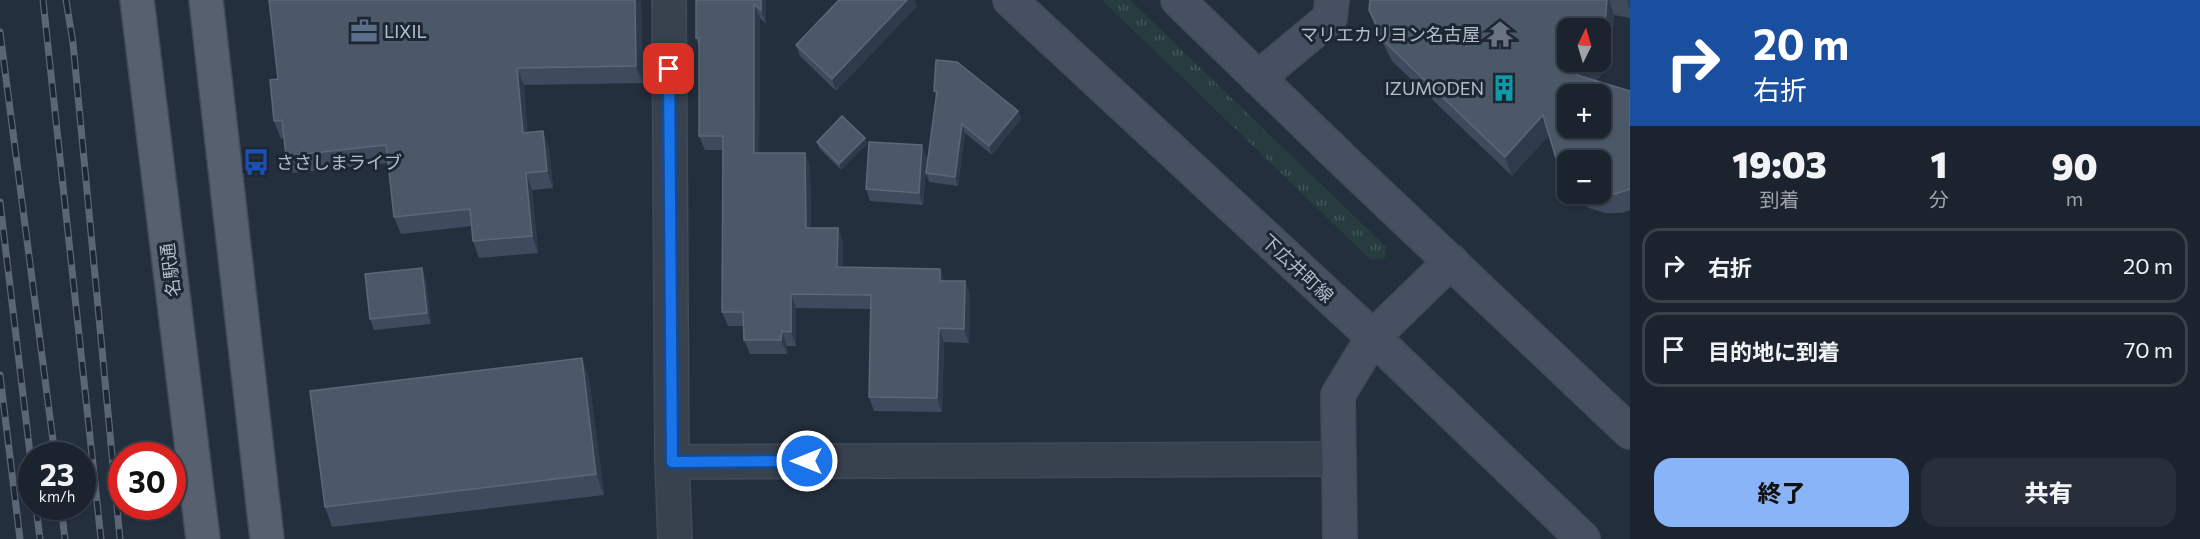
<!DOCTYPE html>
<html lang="ja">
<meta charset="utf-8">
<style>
:root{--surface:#1b232e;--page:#282f3a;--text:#f1f3f6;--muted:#a0a4aa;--line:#39404a;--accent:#8ab4f8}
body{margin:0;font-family:Commissioner,"Noto Sans JP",sans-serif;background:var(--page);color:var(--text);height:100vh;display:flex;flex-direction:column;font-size:22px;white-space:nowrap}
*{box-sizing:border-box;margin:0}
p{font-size:20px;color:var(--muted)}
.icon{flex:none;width:33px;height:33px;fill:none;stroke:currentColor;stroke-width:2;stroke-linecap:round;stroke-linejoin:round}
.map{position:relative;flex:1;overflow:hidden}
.panel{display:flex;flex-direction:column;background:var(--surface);width:570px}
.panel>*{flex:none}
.top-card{background:#1a4fa0;color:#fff;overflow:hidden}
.needle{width:39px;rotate:5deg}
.fabs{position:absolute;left:1557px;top:18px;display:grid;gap:12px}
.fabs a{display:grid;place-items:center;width:54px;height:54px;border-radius:12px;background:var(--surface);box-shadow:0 2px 4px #0004,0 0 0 2px var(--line);font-size:30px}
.speed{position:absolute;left:18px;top:442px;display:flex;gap:12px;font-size:30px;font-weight:700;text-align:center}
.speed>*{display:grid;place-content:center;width:78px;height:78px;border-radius:50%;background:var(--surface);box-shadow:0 2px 4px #0004,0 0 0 2px var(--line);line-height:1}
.speed small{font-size:15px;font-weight:400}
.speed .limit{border:9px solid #d22;background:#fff;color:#111}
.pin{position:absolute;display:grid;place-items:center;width:51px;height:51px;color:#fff;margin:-26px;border-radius:12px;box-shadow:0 3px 9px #0006}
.me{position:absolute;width:66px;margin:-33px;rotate:270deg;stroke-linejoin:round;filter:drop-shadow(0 0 4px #0008)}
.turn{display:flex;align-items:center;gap:21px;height:126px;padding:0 24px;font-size:27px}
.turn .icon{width:78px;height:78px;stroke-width:2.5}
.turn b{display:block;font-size:42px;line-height:51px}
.eta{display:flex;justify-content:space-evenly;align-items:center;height:102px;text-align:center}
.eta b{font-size:36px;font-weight:800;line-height:42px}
.action{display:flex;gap:12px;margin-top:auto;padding:12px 24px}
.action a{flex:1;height:69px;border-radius:18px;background:var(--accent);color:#111;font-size:24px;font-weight:800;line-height:69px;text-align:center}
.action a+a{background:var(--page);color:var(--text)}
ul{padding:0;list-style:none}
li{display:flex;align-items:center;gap:18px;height:75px;margin:0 12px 9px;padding:0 12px;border:3px solid var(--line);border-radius:18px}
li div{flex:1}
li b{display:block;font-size:22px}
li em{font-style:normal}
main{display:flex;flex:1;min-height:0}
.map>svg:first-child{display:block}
.grass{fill:url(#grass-tufts)}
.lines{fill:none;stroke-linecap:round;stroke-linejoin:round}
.street-casing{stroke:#414a57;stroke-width:36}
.secondary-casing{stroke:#414a57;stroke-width:36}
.primary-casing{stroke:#414a57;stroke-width:36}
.street{stroke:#38414e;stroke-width:33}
.secondary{stroke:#465061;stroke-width:33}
.primary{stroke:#56606e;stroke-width:33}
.rail-casing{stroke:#5a6575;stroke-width:7}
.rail{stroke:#1d2633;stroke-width:4.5;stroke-dasharray:14;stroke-linecap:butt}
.wall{fill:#3f4b5c}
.shaded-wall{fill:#2f3b4b}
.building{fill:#4b5868;stroke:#5c6777;stroke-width:1.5;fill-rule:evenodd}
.route-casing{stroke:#114b97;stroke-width:15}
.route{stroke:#1a73e8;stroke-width:10}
.labels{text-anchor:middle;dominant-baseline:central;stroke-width:6;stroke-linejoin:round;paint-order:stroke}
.poi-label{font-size:18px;fill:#b4bcc9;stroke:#1d2633;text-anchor:start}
.street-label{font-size:18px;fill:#b4bcc9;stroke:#1d2633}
</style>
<main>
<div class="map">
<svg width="1630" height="539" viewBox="0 0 1630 539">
<defs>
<pattern id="grass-tufts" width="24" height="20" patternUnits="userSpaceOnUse" patternTransform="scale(1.5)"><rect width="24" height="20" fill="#263c3f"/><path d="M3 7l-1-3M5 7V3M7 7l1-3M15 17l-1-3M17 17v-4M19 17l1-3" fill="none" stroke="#435659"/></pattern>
</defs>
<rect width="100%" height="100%" fill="#242f3e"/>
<path class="grass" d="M1102 0H1130L1386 247 1385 258 1371 260Z"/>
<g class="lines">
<defs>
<g id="street">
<path d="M669 0 672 462 675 539"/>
<path d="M672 462 1338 459"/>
</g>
<g id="secondary">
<path d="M1010 0 1373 337 1583 539"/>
<path d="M1178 0 1345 162 1630 432"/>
<path d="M1258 78 1330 18 1332 0"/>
<path d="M1340 539 1338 395 1373 337 1451 261"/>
</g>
<g id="primary">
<path d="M137 0 203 539"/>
<path d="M206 0 267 539"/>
</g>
</defs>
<use href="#street" class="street-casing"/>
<use href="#secondary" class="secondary-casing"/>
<use href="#primary" class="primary-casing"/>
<use href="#street" class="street"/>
<use href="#secondary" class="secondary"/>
<use href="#primary" class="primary"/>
<defs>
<g id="rail">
<path d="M43 0 101 539"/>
<path d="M66 0 73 43 120 539"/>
<path d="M0 32 55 456"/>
<path d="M0 202 32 470"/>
<path d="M0 375 20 539"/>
<path d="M36 507 40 539"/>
<path d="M61 507 65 539"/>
</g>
</defs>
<use href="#rail" class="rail-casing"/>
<use href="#rail" class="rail"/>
</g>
<g class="wall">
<path d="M641 0 643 83 524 85 527 132 549 148 553 188 532 190 538 253 479 258 473 241 472 226 401 234 394 217 388 163 293 173 286 156 284 138 281 139 274 121 278 79Z"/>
<path d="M696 0H766V24L760 18 759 153H805L810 168 811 228H838L843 243V267L940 269 944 281H965L970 296 969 343 944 342 942 412 874 411 869 397 871 309 796 308V346H787V354H750L744 340V326H728L722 312 723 150H705L699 136V47L696 38Z"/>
<path d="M1370 0H1630V18L1614 15 1610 65 1596 81 1630 91V210L1622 213H1605L1589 208 1575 198 1572 194H1600L1568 160V187L1565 184 1558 165 1549 135 1512 176 1392 61 1376 29 1369 10Z"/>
<path d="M917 6 836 91 800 56 796 45Z"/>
<path d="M934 91 1018 111 1021 119 992 155 965 133 958 186 929 182 926 173 936 96Z"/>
<path d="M865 138 867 144 841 170 819 148 817 142Z"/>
<path d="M927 157 923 205 870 201 866 189Z"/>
<path d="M426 280 431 324 374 330 370 319Z"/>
<path d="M589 378 604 495 332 527 325 507Z"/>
</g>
<g class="shaded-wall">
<path d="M635 0H641L643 83 636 66Z"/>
<path d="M761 0H766V24L761 10Z"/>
<path d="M907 0H915L917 6 836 91 832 79Z"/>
<path d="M1607 0H1609L1614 15 1610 65 1584 94 1577 75 1589 62H1600V48Z"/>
<path d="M1627 0H1630V9Z"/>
<path d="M754 4 760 18 759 167 754 153Z"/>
<path d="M517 68 524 85 529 150 523 133Z"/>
<path d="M1018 111 1021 119 992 155 989 146Z"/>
<path d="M1543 115 1550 134 1512 176 1505 157Z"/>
<path d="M962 124 965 133 958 186 955 177Z"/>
<path d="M543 131 549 148 553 188 547 171Z"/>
<path d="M865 138 867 144 841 170 839 164Z"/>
<path d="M922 145 927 157 923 205 919 193Z"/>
<path d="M805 153 810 168 811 242 806 228Z"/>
<path d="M526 173 532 190 538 253 532 236Z"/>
<path d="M838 228 843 243V281L837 267Z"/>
<path d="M422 268 426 280 431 324 427 313Z"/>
<path d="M940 269 945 284 940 281Z"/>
<path d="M965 281 970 296 969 343 964 329Z"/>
<path d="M791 294 796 308V346L791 332Z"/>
<path d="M939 328 944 342 942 412 937 398Z"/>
<path d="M782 331 787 346V354L781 340Z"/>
<path d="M582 358 589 378 604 495 596 474Z"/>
</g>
<g class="building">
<path d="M269 0H635L636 66 517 68 523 133 543 131 547 171 526 173 532 236 473 241 470 209 394 217 386 145 286 156 282 120 274 121 270 80 278 79Z"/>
<path d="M696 0H761V10L754 4V153H805L806 228H838L837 267 940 269V281H965L964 329 939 328 937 398 869 397 871 295 791 294V332L782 331 781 340H744L743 312H722L723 136H699V38H696Z"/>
<path d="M839 0H907L832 79 796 45Z"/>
<path d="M1370 0H1607L1603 45 1600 48V28H1568V62H1589L1577 75 1630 91V189L1615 194 1600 193V160H1568V178L1558 165 1543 115 1505 157 1385 42 1369 10ZM1568 94H1600V128H1568Z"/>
<path d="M936 60 957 62 1018 111 989 146 962 124 955 177 926 173 937 91H934Z"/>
<path d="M842 116 865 138 839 164 817 142Z"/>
<path d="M869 142 922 145 919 193 866 189Z"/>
<path d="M422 268 427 313 370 319 365 274Z"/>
<path d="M582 358 596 474 325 507 310 391Z"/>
</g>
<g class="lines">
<defs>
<path id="route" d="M669 69 672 462 807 461"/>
</defs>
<use href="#route" class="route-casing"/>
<use href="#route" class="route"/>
</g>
<defs>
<symbol id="office-bare" viewBox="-9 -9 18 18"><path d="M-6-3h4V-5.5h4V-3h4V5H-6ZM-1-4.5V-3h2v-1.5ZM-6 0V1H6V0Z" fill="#5c6f8a" stroke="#1d2633" stroke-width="2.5" paint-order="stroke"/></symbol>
<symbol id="temple-bare" viewBox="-9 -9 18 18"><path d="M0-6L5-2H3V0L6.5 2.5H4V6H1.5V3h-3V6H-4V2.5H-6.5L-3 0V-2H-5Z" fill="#6b7280" stroke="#1d2633" stroke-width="2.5" paint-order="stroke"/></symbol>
<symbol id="building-bare" viewBox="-9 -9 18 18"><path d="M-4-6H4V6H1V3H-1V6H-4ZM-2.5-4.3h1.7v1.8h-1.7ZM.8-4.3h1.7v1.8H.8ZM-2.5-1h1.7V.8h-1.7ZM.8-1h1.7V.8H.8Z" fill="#0f9aa8" stroke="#1d2633" stroke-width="2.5" paint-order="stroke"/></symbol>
<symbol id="bus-bare" viewBox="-9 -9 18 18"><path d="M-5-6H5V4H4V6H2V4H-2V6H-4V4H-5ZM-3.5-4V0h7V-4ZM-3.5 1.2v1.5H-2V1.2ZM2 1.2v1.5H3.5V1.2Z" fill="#1a4fb4" stroke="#1d2633" stroke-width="2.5" paint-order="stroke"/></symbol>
</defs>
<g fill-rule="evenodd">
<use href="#office-bare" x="345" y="12" width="38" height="38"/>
<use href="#temple-bare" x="1481" y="15" width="38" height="38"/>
<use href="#building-bare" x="1485" y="69" width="38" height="38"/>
<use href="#bus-bare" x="237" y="143" width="38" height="38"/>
</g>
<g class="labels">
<g class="poi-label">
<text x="384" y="31">LIXIL</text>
<text x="1480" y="34" text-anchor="end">マリエカリヨン名古屋</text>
<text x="1484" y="88" text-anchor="end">IZUMODEN</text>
<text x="276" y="162">ささしまライブ</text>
</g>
<g class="street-label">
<text transform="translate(1298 268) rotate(43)">下広井町線</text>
<text transform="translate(170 270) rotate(-97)">名駅通</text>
</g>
</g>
</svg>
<div class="fabs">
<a><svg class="needle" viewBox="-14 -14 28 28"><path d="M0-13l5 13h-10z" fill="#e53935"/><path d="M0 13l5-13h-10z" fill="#a0a4aa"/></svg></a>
<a>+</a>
<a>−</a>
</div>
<div class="speed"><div>23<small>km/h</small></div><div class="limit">30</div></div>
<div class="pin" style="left:669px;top:69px;background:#d93025"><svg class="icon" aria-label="arrive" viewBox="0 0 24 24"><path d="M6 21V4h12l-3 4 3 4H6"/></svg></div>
<svg class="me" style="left:807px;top:461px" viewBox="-20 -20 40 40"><circle r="17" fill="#1a73e8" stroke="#fff" stroke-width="3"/><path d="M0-11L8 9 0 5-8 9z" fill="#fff"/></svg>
</div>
<section class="panel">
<div class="top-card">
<div class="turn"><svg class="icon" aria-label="right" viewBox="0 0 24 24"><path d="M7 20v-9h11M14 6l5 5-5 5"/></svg><div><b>20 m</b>右折</div></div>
</div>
<div class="eta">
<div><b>19:03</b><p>到着</p></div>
<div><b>1</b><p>分</p></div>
<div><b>90</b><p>m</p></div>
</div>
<ul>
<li><svg class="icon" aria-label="right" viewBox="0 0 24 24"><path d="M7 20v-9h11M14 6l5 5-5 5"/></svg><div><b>右折</b></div><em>20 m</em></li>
<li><svg class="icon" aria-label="arrive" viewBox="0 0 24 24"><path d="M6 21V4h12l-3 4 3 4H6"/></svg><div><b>目的地に到着</b></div><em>70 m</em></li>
</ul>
<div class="action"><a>終了</a><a>共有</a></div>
</section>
</main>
